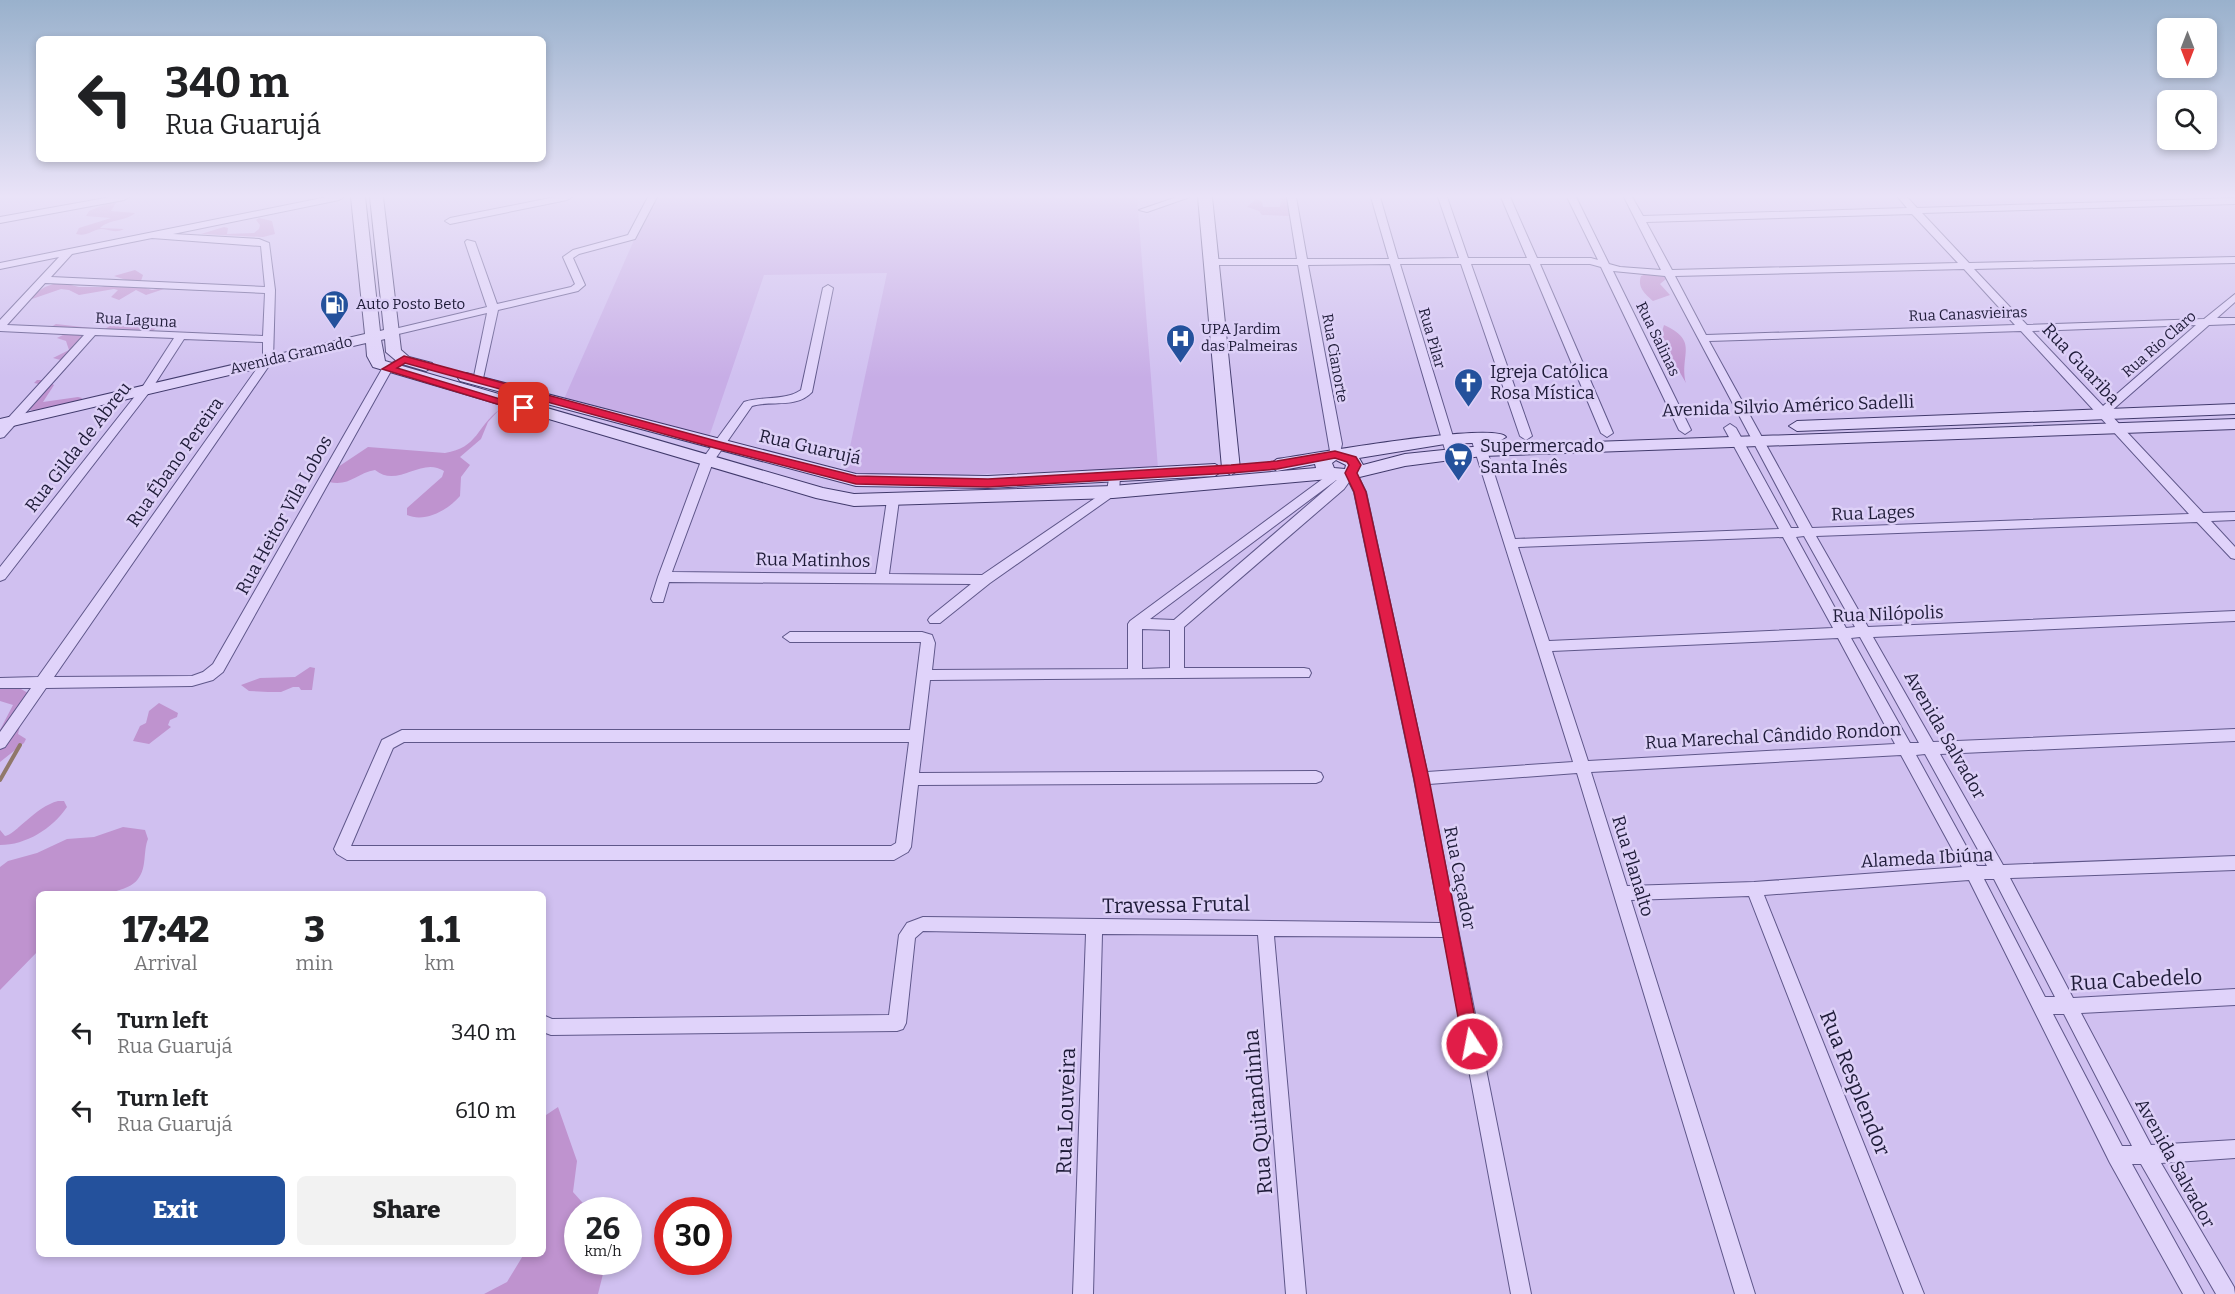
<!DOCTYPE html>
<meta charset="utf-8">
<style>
:root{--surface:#fff;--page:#f2f2f2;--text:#202124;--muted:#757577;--accent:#24519c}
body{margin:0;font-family:Bitter,serif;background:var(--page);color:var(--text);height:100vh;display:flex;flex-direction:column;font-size:22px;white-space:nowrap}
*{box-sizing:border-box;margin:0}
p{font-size:20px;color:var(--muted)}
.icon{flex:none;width:33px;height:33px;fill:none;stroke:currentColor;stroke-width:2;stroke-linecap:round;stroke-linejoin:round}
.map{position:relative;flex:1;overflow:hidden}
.drawer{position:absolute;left:36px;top:891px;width:510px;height:366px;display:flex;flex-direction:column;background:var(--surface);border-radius:9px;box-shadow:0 3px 9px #0003}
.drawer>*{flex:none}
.hud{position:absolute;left:36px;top:36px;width:510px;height:126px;border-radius:9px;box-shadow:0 3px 9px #0003;background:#fff;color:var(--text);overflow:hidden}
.needle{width:39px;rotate:180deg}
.controls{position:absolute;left:2157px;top:18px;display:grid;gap:12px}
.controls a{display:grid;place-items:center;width:60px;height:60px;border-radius:9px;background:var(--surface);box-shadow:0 3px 9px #0003;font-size:30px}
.speed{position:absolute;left:564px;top:1197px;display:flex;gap:12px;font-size:30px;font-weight:700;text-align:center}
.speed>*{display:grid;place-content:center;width:78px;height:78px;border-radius:50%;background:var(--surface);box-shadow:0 3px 9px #0003;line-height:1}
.speed small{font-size:15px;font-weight:400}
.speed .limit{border:9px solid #d22;background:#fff;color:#111}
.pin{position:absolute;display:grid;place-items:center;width:51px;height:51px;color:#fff;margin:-26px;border-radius:12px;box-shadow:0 3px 9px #0006}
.me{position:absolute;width:66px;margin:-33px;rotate:349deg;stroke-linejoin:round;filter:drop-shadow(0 0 4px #0008)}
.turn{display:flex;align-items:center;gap:21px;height:126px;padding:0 30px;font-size:27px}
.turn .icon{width:78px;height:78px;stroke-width:2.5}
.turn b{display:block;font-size:42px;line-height:51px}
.eta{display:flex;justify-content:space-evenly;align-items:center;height:102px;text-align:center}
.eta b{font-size:36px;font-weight:800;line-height:42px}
.action{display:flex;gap:12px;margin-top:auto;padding:12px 30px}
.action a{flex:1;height:69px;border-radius:9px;background:var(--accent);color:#fff;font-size:24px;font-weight:800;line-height:69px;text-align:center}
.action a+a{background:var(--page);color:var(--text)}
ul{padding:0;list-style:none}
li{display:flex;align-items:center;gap:18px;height:78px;padding:0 30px}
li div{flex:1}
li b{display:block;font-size:22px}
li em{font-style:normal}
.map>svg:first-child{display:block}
.farmland{fill:#c7ade6}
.green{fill:#bf93cf}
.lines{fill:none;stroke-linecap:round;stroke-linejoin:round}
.stream{stroke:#90786a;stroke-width:4}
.street-casing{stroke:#5f578a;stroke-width:2}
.secondary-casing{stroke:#413a6c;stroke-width:2}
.street{fill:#e0d3fa;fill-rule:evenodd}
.secondary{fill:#e0d3fa;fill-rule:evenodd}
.route{fill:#e11d48;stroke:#92132f;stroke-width:1.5}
.labels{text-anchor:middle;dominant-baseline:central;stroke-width:5;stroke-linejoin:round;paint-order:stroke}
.far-poi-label{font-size:15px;fill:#1f1c39;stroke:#ddd0f7;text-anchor:start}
.far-street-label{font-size:15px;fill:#1f1c39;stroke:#ddd0f7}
.street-label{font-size:18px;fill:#1f1c39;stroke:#ddd0f7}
.poi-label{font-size:18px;fill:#1f1c39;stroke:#ddd0f7;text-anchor:start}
.near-street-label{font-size:21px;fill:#1f1c39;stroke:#ddd0f7}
</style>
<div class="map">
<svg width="2235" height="1294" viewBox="0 0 2235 1294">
<rect width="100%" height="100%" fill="#d0c0f0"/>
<path class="farmland" d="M653 197H1137L1158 468 868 478 844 475 887 273 764 275 709 437 564 399Z"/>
<g class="green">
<path d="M1281 197H1289L1292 214 1289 216 1262 215 1259 211 1247 207 1256 199 1262 202 1263 207H1280Z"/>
<path d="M108 203H116L111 211 135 213C125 222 111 218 100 228L124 229C115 234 108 229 101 229 91 230 87 237 76 234L79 228 111 218 86 216 89 211Z"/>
<path d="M259 218 272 221 275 234 263 237 201 234 224 227 228 228 227 234 254 233 259 229 260 225 256 220Z"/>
<path d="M135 270 143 275 140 284 142 287 152 290 170 287 146 295 136 290 119 300 111 297 118 290 114 289 79 295 69 290 61 289 32 299 34 294 45 287 59 282 79 287H101L129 281 114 276Z"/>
<path d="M1649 273 1665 275 1666 279 1660 284 1670 295 1653 301C1645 294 1637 287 1641 276Z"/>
<path d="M149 316 157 317 155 324 159 325 152 332C134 329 121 333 103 330L110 326 131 325Z"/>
<path d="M56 324 91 328C88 336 71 350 64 361L53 358 69 350 66 341 57 338 65 334 49 328Z"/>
<path d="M1664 325C1700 341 1679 355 1686 383L1660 338Z"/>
<path d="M37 380H46L54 385 43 402 78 397 82 398 81 400 38 412 27 409 39 384 34 383Z"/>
<path d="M499 410 488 422 481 439 460 457 470 465 461 477 460 496C448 510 425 523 407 515V508L442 477 444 471C421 456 398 489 375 470 357 473 349 487 329 482L335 469 368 447 445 453C478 448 477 426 499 410Z"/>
<path d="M310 667 315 668 312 690H301L299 687H293L281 692H268L249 691 241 685 260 678 295 677Z"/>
<path d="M0 689H21L28 693 18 734 26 739 24 743 0 762V730L13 705 0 701Z"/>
<path d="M159 703 178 713 177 717 170 720 168 725 171 727 149 744 133 741 140 726 146 723 149 711Z"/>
<path d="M58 801H64L67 807C52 829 26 845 0 845V830L5 836C15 835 35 807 58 801Z"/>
<path d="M123 827 145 830 148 839C143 851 147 868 138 879 122 900 64 894 39 894V950L0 990V867L8 861 37 853 67 839 94 837Z"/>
<path d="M558 1107 577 1161 573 1192 589 1210H578V1262H606L598 1294H484L507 1282 524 1254H543V1117Z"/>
</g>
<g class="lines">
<path class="stream" d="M0 780 20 745"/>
<defs>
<g id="street">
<path d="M111 197H129L124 200 0 223V217Z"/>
<path d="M327 197H344L339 200 173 234 259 239 269 243 275 290 273 360 54 677 192 676 203 672 213 664 382 369 400 358H408L409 360 391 371 223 672 213 680 192 686 46 688 5 747 0 749V732L31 688H0V678L38 677 263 360V342L184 339 151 390 5 579 0 581V567L143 386 174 338 95 335 4 437 0 438V427L84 335 0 331V320L59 257 0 269V263ZM152 238 261 246 265 287 51 277 72 254ZM45 283 265 293 263 336 7 325Z"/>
<path d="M555 197H572L567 200 450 224 445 221 450 218Z"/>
<path d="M648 197H657L635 239 579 254 573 258 585 285 578 291 498 310 482 383H474L473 381 487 313 390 336 385 333 386 331 487 307 465 242 467 240 475 242 497 304 571 287 575 284 563 257 573 250 628 235Z"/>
<path d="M1177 197H1190L1147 212 1139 210Z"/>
<path d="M1287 197H1296L1307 259H1389L1371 197H1380L1398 259 1459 258 1438 197H1447L1468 258H1527L1501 197H1510L1537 258H1591L1598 260 1567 197H1576L1609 264 1620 267 1661 270 1624 197H1632L1643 216 1907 208 1898 197H1907L1917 208 2235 198V204L1922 213 1969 263 2235 257V263L1974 269 2027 325 2204 319 2235 294V302L2217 318H2235V324L2209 325 2109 413 2203 513 2235 512V520L2211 521 2235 547V559L2231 558 2197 522 1816 536 1868 627 2235 611V621L1873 637 1933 742 2235 729V741L1940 754 2003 865 2235 856V870L2010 878 2073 998 2235 989V1005L2081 1013 2151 1145 2235 1140V1158L2161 1163 2234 1287 2235 1294H2216L2141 1164H2132L2204 1294H2183L2110 1163 1969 880 1764 895 1924 1294H1904L1749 896 1631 900 1755 1294H1735L1577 773 1429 784 1531 1294H1511L1444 937 1274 936 1306 1294H1286L1258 935 1102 934 1093 1294H1073L1086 934 923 931 915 938 906 1023 903 1029 897 1031 551 1035 543 1032V1015L552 1019 889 1015 899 935 907 923 923 917 1441 923 1414 779 1354 492 1349 482 1344 489 1184 627V668H1304L1309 669 1311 673 1309 677 930 680 919 773 1316 771 1321 773 1323 777 1321 781 1316 783 918 785 911 847 908 852 894 860H347L337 854 334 849 382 740 402 730H910L921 642H790L783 637 790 632H922L932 635 935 643 932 670 1128 669V624L1130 621 1332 472H1340L1342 475 1351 469 1355 470 1366 492 1427 772 1573 762 1471 438 1473 435 1477 434 1483 438 1515 539 1779 529 1724 428 1730 424 1736 428 1791 528H1799L1665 276 1613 271 1691 430 1685 434 1679 430 1601 267 1590 264H1540L1613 433 1607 437 1601 433 1530 264H1471L1532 436 1526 440 1520 436 1461 264H1400L1458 453 1452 457 1446 453 1390 264 1308 265 1342 444 1339 457H1331L1298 265H1212L1207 262 1212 259H1297ZM1912 214 1958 263 1672 270 1646 222ZM1964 269 2015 325 1706 335 1675 276ZM2196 325 2103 406 2032 331ZM2021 331 2189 514 1812 528 1709 341ZM1339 478 1174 620 1150 619ZM1804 536 1855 627 1846 628 1796 537ZM1783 537 1833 628 1549 641 1518 547ZM1142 629 1170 630V668L1142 669ZM1860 637 1919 743H1910L1851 638ZM1838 638 1895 744 1588 761 1552 651ZM404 742H909L896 843 891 846H351L393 748ZM1925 754 1987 866H1977L1916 755ZM1901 755 1962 867 1754 882 1627 886 1591 772ZM1984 879H1994L2055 997H2045ZM2053 1014H2064L2132 1146H2122Z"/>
<path d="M828 285 833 288 812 392C796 409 772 400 752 406L713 462 672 572 876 574 887 500 893 496 899 500 889 574 982 575 1107 490 1110 474 1114 473 1120 477 1119 492 990 583 940 623H930L928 620 930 617 971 584 669 582 663 602H653L651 599 658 577 701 461 744 402C762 396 785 401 801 390L823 288Z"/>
</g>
<g id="secondary">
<path d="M351 197H365L380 331 384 330 370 197H383L401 350 409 357 432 363 434 366 426 371 399 363 386 352 385 339 381 340 385 361 823 488 854 494 1113 486 1316 468 1315 464 1277 471 1269 465 1277 459C1306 455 1495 421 1506 437L1498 442 1445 444 1359 458 1363 465 1405 454 1482 446 2235 419V429L1482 456 1405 466 1343 481 1329 479 1113 498 854 506 816 498 373 367 367 356 366 343 0 429V419L365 334ZM1336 460 1346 465 1345 469 1334 468 1332 463Z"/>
<path d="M1198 197H1212L1240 469 1231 475 1223 470 1215 476 988 488 856 486 460 381 458 378 466 373 856 474 988 476 1215 464 1222 468Z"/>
<path d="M2235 404V414L1797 431 1789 426 1797 421Z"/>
</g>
</defs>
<use href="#street" class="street-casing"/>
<use href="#secondary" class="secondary-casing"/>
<use href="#street" class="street"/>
<use href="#secondary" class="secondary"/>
</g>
<linearGradient id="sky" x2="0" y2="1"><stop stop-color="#99b1cc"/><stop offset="0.52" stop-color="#eae3f8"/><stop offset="1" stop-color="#eae3f8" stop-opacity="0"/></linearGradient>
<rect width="2235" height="378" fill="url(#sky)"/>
<path class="route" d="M404 356 720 442 856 476 988 479 1231 465 1277 461 1335 451 1356 457 1361 465 1357 473 1366 492 1429 779 1480 1044 1478 1050 1472 1052 1465 1050 1463 1044 1414 779 1354 492 1345 473 1349 465 1347 462 1335 458 1277 469 1231 473 988 487 856 484 715 448 405 363 397 368 530 408 520 411 382 369Z"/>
<defs>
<symbol id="fuel-pin" viewBox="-11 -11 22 30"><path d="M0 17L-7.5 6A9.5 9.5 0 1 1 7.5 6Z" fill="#24519c" stroke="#ddd0f7"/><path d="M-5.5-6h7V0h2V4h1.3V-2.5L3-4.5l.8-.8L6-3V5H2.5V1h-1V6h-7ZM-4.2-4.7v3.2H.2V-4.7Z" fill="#fff"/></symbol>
<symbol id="hospital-pin" viewBox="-11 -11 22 30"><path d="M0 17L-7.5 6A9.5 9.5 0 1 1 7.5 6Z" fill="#24519c" stroke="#ddd0f7"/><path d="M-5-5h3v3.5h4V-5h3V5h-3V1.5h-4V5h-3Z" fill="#fff"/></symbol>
<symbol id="church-pin" viewBox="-11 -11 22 30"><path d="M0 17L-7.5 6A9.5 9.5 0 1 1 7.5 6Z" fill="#24519c" stroke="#ddd0f7"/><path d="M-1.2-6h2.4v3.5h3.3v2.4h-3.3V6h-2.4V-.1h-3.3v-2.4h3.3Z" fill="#fff"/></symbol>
<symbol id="supermarket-pin" viewBox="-11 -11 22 30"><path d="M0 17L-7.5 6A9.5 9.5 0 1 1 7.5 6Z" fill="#24519c" stroke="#ddd0f7"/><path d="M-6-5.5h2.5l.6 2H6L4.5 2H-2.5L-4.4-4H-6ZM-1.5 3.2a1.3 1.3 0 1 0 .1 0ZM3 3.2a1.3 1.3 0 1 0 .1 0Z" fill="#fff"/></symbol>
</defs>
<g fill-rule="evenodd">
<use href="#fuel-pin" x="318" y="288" width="33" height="45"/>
<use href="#hospital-pin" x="1164" y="322" width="33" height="45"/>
<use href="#church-pin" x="1452" y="366" width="33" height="45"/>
<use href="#supermarket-pin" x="1442" y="440" width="33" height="45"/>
</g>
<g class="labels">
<g class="far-poi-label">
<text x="356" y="304">Auto Posto Beto</text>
<text x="1201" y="329">UPA Jardim<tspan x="1201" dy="17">das Palmeiras</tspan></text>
</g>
<g class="far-street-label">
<text transform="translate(1968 314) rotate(-2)">Rua Canasvieiras</text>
<text transform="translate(136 320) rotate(3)">Rua Laguna</text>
<text transform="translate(1432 338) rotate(74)">Rua Pilar</text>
<text transform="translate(1658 339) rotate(64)">Rua Salinas</text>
<text transform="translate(2159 344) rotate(-41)">Rua Rio Claro</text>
<text transform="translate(291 355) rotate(-13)">Avenida Gramado</text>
<text transform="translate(1335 358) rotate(80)">Rua Cianorte</text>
</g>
<g class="street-label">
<text transform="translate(2081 364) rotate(47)">Rua Guariba</text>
<text transform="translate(1788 406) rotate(-2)">Avenida Silvio Américo Sadelli</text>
<text transform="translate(78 447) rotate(-52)">Rua Gilda de Abreu</text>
<text transform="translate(810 447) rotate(13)">Rua Guarujá</text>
<text transform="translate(175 462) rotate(-55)">Rua Ébano Pereira</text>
<text transform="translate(1873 513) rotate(-2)">Rua Lages</text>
<text transform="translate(284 515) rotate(-61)">Rua Heitor Vila Lobos</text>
<text transform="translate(813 560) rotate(1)">Rua Matinhos</text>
<text transform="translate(1888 614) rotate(-2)">Rua Nilópolis</text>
<text transform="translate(1945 735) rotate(60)">Avenida Salvador</text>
<text transform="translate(1773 736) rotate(-3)">Rua Marechal Cândido Rondon</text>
<text transform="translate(1927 858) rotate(-3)">Alameda Ibiúna</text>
<text transform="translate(1633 866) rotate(73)">Rua Planalto</text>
<text transform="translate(1460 878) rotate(79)">Rua Caçador</text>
<text transform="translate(2175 1163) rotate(61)">Avenida Salvador</text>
</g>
<g class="poi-label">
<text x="1490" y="372">Igreja Católica<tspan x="1490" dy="21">Rosa Mística</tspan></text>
<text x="1480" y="446">Supermercado<tspan x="1480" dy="21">Santa Inês</tspan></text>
</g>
<g class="near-street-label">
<text transform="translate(1176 905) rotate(-1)">Travessa Frutal</text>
<text transform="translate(2136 980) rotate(-3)">Rua Cabedelo</text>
<text transform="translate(1855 1083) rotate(68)">Rua Resplendor</text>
<text transform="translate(1066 1111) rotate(-88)">Rua Louveira</text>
<text transform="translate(1258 1112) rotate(-95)">Rua Quitandinha</text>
</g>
</g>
</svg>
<div class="controls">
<a><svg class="needle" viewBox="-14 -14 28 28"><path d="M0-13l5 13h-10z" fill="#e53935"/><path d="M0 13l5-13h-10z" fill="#757577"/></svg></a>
<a><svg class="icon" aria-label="search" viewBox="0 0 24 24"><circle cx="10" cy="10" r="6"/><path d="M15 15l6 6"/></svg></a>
</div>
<div class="speed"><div>26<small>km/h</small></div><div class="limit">30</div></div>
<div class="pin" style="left:524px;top:408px;background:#d93025"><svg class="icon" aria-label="arrive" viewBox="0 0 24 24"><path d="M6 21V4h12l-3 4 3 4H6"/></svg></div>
<svg class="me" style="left:1472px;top:1044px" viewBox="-20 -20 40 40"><circle r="17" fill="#e11d48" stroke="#fff" stroke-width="3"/><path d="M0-11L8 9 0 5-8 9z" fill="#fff"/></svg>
<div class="hud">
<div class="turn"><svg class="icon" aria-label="left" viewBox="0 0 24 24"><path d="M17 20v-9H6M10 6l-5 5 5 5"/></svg><div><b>340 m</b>Rua Guarujá</div></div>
</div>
<section class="drawer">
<div class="eta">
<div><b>17:42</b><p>Arrival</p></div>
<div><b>3</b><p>min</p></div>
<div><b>1.1</b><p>km</p></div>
</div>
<ul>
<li><svg class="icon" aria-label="left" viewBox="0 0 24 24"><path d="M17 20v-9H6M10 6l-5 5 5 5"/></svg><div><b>Turn left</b><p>Rua Guarujá</p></div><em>340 m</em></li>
<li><svg class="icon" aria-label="left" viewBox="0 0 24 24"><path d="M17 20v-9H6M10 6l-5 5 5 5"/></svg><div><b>Turn left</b><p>Rua Guarujá</p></div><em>610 m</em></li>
</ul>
<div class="action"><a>Exit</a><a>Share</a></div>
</section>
</div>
